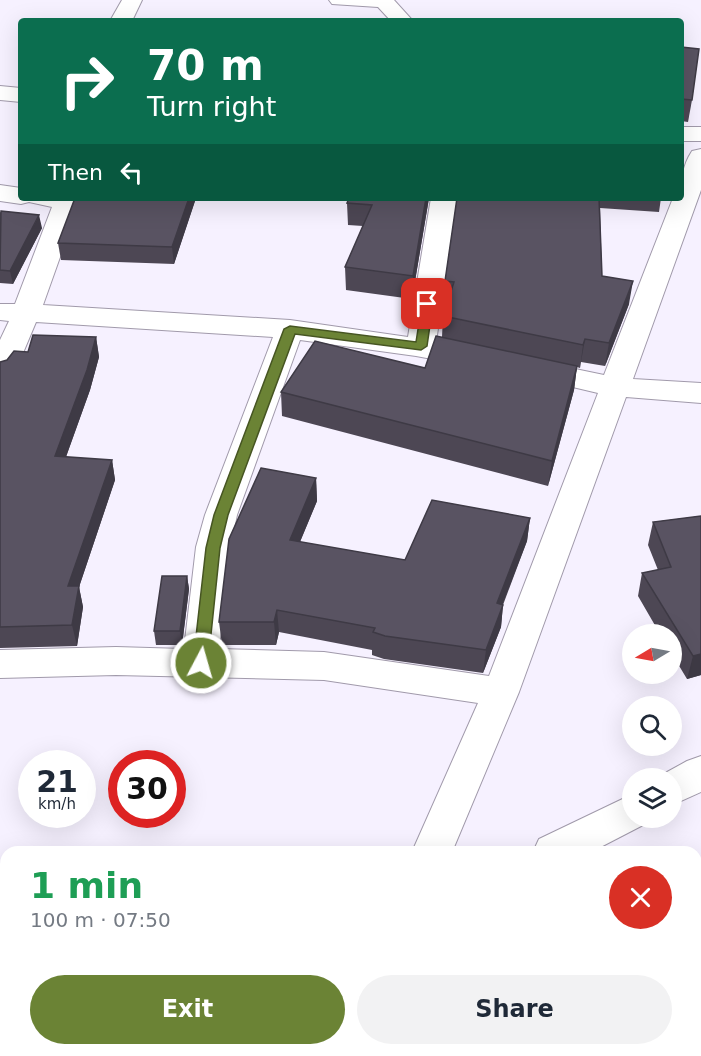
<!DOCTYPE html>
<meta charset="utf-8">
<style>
:root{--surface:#fff;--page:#f2f2f3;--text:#1f2937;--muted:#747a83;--accent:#6b8335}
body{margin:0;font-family:"DejaVu Sans",sans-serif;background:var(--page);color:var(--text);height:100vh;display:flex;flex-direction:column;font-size:22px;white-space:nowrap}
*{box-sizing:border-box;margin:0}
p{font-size:20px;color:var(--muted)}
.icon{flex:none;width:33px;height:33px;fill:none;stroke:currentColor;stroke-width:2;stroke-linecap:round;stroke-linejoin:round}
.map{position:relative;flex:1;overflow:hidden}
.details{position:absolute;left:0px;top:846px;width:702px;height:210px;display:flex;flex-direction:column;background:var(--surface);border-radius:18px 18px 0 0;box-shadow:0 6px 24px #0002}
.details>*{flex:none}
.guide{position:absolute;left:18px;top:18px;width:666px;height:183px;border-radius:6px;box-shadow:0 6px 24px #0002;background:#0b6e4f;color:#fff;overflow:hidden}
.needle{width:39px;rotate:260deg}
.fabs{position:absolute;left:622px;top:624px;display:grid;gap:12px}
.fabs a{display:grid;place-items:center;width:60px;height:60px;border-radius:50%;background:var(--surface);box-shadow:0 6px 24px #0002;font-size:30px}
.speed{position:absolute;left:18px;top:750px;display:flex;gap:12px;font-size:30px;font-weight:700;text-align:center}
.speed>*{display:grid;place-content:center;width:78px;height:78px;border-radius:50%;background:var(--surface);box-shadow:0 6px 24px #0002;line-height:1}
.speed small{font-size:15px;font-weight:400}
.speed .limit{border:9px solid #d22;background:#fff;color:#111}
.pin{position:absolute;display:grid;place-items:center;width:51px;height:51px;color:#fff;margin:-26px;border-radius:12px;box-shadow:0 3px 9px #0006}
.me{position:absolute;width:66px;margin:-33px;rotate:6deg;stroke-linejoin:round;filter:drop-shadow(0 0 4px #0008)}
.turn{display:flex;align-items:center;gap:21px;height:126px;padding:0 30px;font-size:27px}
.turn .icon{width:78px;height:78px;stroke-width:2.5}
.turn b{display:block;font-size:42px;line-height:51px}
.then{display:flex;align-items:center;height:57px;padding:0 30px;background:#0003;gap:12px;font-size:22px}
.round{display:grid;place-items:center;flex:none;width:63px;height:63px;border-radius:32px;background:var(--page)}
.summary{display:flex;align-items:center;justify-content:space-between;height:102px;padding:0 30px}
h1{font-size:36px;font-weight:700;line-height:45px;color:#1e9e55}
.primary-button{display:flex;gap:12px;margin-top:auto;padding:12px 30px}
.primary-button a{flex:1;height:69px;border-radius:36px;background:var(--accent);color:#fff;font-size:24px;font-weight:700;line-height:69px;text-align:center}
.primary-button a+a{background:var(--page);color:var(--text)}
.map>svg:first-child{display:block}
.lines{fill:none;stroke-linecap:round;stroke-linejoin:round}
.minor-casing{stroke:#a19aab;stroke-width:2}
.minor{fill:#fff;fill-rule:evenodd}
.wall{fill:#4d4754}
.shaded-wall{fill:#3e3a45}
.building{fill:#595362;stroke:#3e3a45;stroke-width:1.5}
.route{fill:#6b8335;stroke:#465522;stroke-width:1.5}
</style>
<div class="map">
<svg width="701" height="1056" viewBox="0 0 701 1056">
<rect width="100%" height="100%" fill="#f6f1ff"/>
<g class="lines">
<defs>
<g id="minor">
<path d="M122 0H142L132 21H110Z"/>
<path d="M329 0H394L413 21H391L378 7 332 4Z"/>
<path d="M0 86 21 88V102L0 100Z"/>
<rect x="681" y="127" width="20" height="14"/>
<path d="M701 149V190L633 379 701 383V403L626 397 519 692 452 852H412L478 703 324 680 116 675 0 678V650L116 647 184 649 196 547 205 515 273 337 36 322 15 372 10 379 0 381V340L9 321 0 320V304H15L52 207 29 202 21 204 0 201V185L21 188V198H81L43 305 290 320 408 337 431 198H457L436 342 485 352 489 358 485 364 475 367 416 356 300 340 237 515 230 547 219 649 324 652 489 676 598 393 522 375 517 369 522 363 532 360 604 375 673 198H681C681 181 682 166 692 151Z"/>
<path d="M701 756V792L672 805V778L658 777 687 761Z"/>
<path d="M633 794V818H650L647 823 591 852H533L539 839Z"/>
<path d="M322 1050H368L365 1056H319Z"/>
</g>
</defs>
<use href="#minor" class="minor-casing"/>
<use href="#minor" class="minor"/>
</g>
<g class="wall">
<path d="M681 47 692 100 688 122 681 121Z"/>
<path d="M196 198 174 264 61 260 58 243Z"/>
<path d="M349 198H429L412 299 346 290 345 267 363 226 348 225 347 203Z"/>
<path d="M457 198H661L659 212 600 208 602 276 629 304 605 366 581 362 580 368 577 367 574 390 548 486 282 416 281 392 425 368 442 337 443 316 447 304H444L445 281Z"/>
<path d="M0 212 42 228 13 284 0 283Z"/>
<path d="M96 337 99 357 90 390 66 457 112 460 115 480 79 587 83 607 77 646 0 648V362Z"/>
<path d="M316 478 317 501 300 542 405 560 530 518 527 541 503 605 501 627 483 673 384 659 372 655V650L279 632 276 645H222L219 622Z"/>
<path d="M701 516V675L687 679 672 654V634H660L638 596 642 573 658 570 648 545 653 522Z"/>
<path d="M187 576 189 589 182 645H156L154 631Z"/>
<path d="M696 890H701V1004L696 1005Z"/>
</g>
<g class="shaded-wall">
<path d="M189 198H196L174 264 172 247Z"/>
<path d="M426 198H429L412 299 413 276Z"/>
<path d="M39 215 42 228 13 284 10 271Z"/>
<path d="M633 281 629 304 605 366 609 343Z"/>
<path d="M96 337 99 357 90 390 59 476 55 456Z"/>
<path d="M585 339 581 362 580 368 583 345Z"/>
<path d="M577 366 574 390 548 486 552 461Z"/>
<path d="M112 460 115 480 79 587 83 607 77 646 72 625 68 586Z"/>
<path d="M316 478 317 501 291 563 290 540Z"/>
<path d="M530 518 527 541 494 626 497 603Z"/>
<path d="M187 576 189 589 182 645 180 631Z"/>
<path d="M503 605 501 627 483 673 486 650Z"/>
<path d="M277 610 279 632 276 645 274 622Z"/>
<path d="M701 654V675L687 679 693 656Z"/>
</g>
<g class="building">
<path d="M681 47 699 49 692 100 681 99Z"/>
<path d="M75 198H189L172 247 58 243Z"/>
<path d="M349 198H426L413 276 345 267 372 205 347 203Z"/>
<path d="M457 198H599L602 276 633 281 609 343 585 339 583 345 443 316 454 282 445 281Z"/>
<path d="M1 211 39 215 10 271 0 270Z"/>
<path d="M33 335 96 337 87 370 55 456 112 460 68 586H79L72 625 0 627V362L7 360 14 351 28 352Z"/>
<path d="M436 336 577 366 552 461 281 392 315 341 425 368Z"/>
<path d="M261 468 316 478 290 540 405 560 432 500 530 518 497 603 503 605 486 650 385 636 373 632 375 628 277 610 274 622H219L229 539Z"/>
<path d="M701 516V654L693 656 642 573 671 567 653 522Z"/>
<path d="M162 576H187L180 631H154Z"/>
<rect x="696" y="890" width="5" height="93"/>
</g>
<path class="route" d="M427 300 433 304 427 346 421 350 295 334 228 515 220 548 208 663 206 667H195L193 663 206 548 214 515 284 329 290 326 416 342 422 304Z"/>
</svg>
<div class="fabs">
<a><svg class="needle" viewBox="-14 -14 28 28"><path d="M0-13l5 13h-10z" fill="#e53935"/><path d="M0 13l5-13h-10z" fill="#747a83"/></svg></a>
<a><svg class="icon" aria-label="search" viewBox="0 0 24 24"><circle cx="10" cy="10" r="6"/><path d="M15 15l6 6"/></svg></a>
<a><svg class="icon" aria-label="layers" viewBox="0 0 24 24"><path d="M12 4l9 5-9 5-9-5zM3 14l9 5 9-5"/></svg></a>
</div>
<div class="speed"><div>21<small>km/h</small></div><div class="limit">30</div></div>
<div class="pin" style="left:427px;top:304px;background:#d93025"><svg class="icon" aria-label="arrive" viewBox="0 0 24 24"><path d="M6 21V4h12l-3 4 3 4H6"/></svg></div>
<svg class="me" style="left:201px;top:663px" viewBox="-20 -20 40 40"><circle r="17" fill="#6b8335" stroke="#fff" stroke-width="3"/><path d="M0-11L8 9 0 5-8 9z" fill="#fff"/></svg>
<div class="guide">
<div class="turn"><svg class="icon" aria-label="right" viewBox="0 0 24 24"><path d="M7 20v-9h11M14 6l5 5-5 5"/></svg><div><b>70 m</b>Turn right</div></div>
<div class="then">Then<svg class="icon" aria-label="left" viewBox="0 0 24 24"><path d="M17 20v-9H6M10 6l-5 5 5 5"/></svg></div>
</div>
<section class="details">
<div class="summary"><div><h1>1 min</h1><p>100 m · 07:50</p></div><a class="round" style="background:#d93025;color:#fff"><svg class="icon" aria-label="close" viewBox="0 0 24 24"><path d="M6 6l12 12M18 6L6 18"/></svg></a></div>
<div class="primary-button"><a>Exit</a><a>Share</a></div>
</section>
</div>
